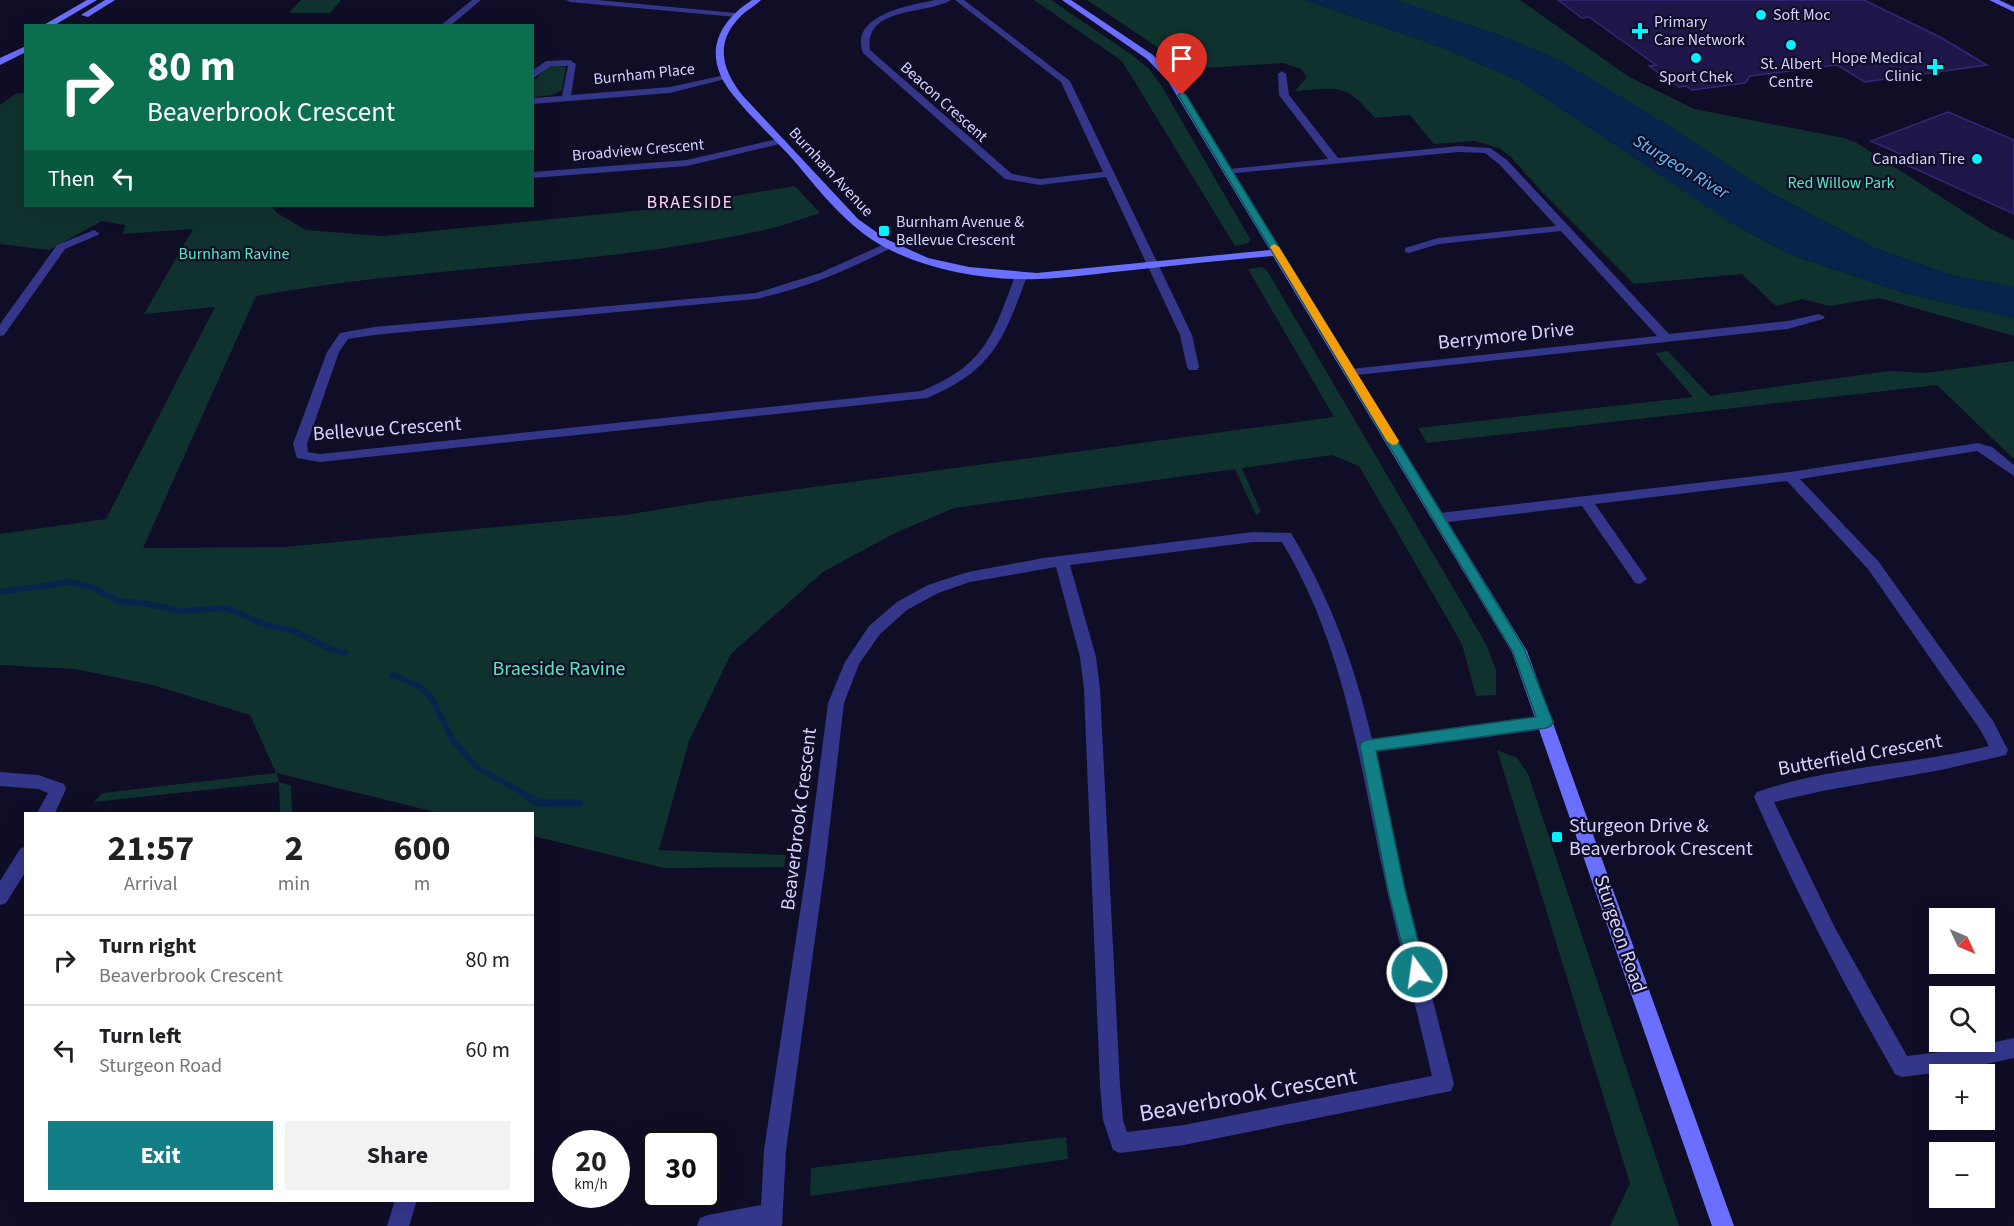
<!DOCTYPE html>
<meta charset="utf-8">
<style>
:root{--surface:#fff;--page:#f2f2f2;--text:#202124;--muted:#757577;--line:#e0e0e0;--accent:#127f86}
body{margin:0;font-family:"Source Sans 3",sans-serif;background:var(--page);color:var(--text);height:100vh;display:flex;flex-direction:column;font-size:22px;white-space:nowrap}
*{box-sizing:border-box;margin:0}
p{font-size:20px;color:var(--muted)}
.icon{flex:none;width:33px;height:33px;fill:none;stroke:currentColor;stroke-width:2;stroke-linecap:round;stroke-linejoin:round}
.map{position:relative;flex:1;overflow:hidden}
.panel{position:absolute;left:24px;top:812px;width:510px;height:390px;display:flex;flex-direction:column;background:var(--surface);border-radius:0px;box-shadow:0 6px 24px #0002}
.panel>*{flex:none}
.hud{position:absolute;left:24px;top:24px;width:510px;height:183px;border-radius:0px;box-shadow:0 6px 24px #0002;background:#0b6e4f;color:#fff;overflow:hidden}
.needle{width:39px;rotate:134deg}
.buttons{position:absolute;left:1929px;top:908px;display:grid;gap:12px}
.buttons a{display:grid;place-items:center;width:66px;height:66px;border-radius:0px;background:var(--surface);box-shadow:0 6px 24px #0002;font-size:30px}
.speed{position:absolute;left:552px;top:1130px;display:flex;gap:12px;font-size:30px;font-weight:700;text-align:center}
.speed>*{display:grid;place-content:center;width:78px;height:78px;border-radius:50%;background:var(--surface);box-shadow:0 6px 24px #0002;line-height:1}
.speed small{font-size:15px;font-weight:400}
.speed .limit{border:3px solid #111;border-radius:9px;background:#fff;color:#111}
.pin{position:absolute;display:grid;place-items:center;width:51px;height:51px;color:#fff;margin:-62px -26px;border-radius:50% 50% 50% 0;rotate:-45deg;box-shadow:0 0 6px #0007}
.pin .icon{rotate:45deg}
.me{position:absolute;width:66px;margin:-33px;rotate:346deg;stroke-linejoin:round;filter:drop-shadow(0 0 4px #0008)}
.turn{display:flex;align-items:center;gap:21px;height:126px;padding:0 24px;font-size:27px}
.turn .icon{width:78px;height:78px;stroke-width:2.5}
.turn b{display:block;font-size:42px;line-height:51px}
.then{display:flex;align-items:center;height:57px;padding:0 24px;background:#0003;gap:12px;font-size:22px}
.eta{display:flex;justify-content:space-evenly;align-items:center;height:102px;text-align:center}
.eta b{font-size:36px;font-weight:700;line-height:42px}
.action{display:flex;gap:12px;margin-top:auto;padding:12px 24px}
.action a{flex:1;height:69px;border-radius:0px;background:var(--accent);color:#fff;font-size:24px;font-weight:700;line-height:69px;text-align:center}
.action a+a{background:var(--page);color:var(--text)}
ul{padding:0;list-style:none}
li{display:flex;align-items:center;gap:18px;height:90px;padding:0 24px;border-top:2px solid var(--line)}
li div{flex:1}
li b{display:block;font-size:22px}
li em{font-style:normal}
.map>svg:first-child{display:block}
.green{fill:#10322f}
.water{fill:#08244c}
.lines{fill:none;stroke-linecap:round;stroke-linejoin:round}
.stream-far1{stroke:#08244c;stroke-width:6}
.stream{stroke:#08244c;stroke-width:8}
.building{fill:#1f174a;stroke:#332878;stroke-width:1.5}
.street{fill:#34368a;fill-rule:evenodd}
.secondary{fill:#6a6fff;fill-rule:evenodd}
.route{fill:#127f86;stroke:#0c5357;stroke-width:1.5}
.slow{fill:#f59e0b}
.poi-dot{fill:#00f3fe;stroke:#100d27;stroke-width:2}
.labels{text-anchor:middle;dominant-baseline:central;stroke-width:4.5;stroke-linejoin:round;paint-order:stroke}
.far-poi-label{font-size:16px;fill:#d6d3ff;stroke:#100d27;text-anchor:start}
.far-street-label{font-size:16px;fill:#d6d3ff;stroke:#100d27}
.far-park-label{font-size:16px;fill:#55eabc;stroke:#100d27}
.far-water-label{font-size:18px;font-style:italic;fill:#61bfff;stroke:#100d27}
.far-neighbourhood-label{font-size:18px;letter-spacing:1.5px;fill:#ffd5f2;stroke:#100d27}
.street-label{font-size:20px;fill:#d6d3ff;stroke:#100d27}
.park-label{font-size:20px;fill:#55eabc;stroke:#100d27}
.poi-label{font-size:20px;fill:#d6d3ff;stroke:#100d27;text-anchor:start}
.near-street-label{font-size:24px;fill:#d6d3ff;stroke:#100d27}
</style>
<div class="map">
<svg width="2014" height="1226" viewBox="0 0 2014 1226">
<rect width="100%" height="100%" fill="#100d27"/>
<g class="green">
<path d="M301 0H341L330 13H289Z"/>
<path d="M1034 0H1051L1132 55 1149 69 1161 85 1250 239 1249 243 1235 246 1122 61Z"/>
<path d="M1087 0H1305L1443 48 1519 81 1733 224 1789 254 1907 294 2014 318V336L1879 298 1829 306 1802 299 1776 306 1742 274 1634 284 1542 192 1511 157 1499 148 1475 141 1434 144 1410 115 1375 118C1345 82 1338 88 1295 91L1307 77 1301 69 1284 63 1185 69 1166 53Z"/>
<path d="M1396 0H1520L1629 77 1694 109 1844 138 1857 143 1991 229 2014 240V287L1951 275 1877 249 1769 192 1560 60 1499 35Z"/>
<path d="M554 65 566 67 562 90 553 95 533 97V81L546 69Z"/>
<path d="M17 93 25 94 26 206H271L277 213 306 230 382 236 654 209 795 186 820 213C799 220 777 228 755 232 591 267 421 266 256 296L143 548 284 547 625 515 711 501 1334 417 1248 269 1262 267 1268 272 1486 644 1496 670V695L1476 696 1462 644 1359 466 1332 455 1242 468 1261 512 1256 515 1235 469 954 508 893 534 823 572 731 654 689 741 659 850 786 855 784 867 664 868 533 836 532 813H439L277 773 279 782 291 786 292 813H280L279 782 94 802 102 793 276 773 250 715 153 685 75 669 0 665V534L106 519 215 307 144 314 193 229 123 234 125 225 102 221 49 250 0 244V105Z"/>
<path d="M1668 351 1710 396 1889 371 1926 373 2014 361V459L1937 385 1427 443 1418 428 1693 397 1655 353Z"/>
<path d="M1497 750 1517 758 1528 774 1679 1226H1610L1630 1183Z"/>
<path d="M1066 1137 1068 1159 810 1196 811 1168Z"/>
</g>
<path class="water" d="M1305 0H1396L1499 35 1560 60 1667 124 1769 192 1877 249 1951 275 2014 287V318L1907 294 1789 254 1733 224 1519 81 1443 48Z"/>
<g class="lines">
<g class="stream-far1">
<path d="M0 592 70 582 92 587 118 601 143 603 180 611 226 608 269 626 294 631 330 649 345 653"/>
<path d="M392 675 417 685 431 697 452 739 476 767 532 798"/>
</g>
<path class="stream" d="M529 797 540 803H579"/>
</g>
<g class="building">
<path d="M1558 0H1864L1940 37 1987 65 1865 82 1837 65 1750 76 1745 83 1692 90 1686 86 1679 87 1649 66 1656 65 1589 17 1582 18Z"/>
<path d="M1948 112 2014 140V214L1896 160 1905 156 1871 141Z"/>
</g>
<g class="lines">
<g class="street">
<path d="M472 0H481L450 26H440Z"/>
<path d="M566 0H597L736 13 740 15 736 17 570 2Z"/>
<path d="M935 0H951C927 15 864 6 870 50L1012 174 1040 179 1103 172 1061 82 955 0H964L1070 81 1192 335 1199 367 1197 370H1189L1187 367 1180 335 1106 177 1040 185 1005 179 863 53C849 15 910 5 935 0Z"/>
<path d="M546 61 570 60 576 64 571 95 670 87 725 75 729 78 670 93 532 104V98L562 96 568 66H551L532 79V71Z"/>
<path d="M1282 71 1286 74 1289 95 1338 158 1459 146 1490 148 1507 160 1669 334 1788 321 1819 314 1825 317 1823 319 1788 329 1347 376 1345 373 1351 369 1657 336 1561 231 1439 244 1409 253 1405 252V248L1438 238 1556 226 1499 164 1485 153 1459 152 1225 174 1224 172 1229 169 1328 159 1279 95 1278 74Z"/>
<path d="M781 138 786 141 784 143 687 166 532 178V172L687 160Z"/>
<path d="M94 230 99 233 98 235 65 249 4 335 0 336V324L57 245Z"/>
<path d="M889 242 893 243V247C849 270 805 288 756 299L374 335 348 339 339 352 307 444 308 452 320 454 921 391C984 366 993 336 1015 276L1017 274H1025L1027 276C1004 339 993 371 927 398L320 462 297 458 293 444 327 352 340 333 374 327 756 293 820 273Z"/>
<path d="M1978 443 1992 447 2014 465V476L1977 451 1800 479 1878 561 1993 721 2008 750 2006 755 1941 770 1822 791 1774 802 1835 928 1907 1056 1958 1050 2014 1038V1058L1958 1070 1902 1077 1895 1074C1843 984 1796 892 1754 797L1757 792C1831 766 1913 765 1989 746L1981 731 1868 569 1787 481 1595 504 1647 579 1640 584 1635 583 1582 506 1440 523 1433 518 1440 513 1790 472Z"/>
<path d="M1253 532 1291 533C1331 600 1354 663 1372 739L1546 715 1552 717 1554 722 1552 727 1546 729 1375 752 1405 890 1454 1084 1451 1091 1184 1145 1120 1153 1113 1150 1103 1120 1100 1086 1084 689 1080 657 1056 567 970 582 938 593 907 610 880 634 859 664 844 703 825 866 786 1150 782 1226H697L700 1218 708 1215 761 1205 764 1150 807 866 828 703 845 662 869 626 897 602 928 585 968 572 1044 558ZM1253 542H1282C1347 650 1360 769 1387 890 1401 952 1418 1014 1432 1076L1184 1125 1127 1132 1123 1120 1120 1086 1100 689 1096 657 1070 565Z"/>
<path d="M0 772 38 775 64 784 66 789 55 813H37L48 793 38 789 0 786Z"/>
<path d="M26 846V871L6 903 0 905V881L20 849Z"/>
<path d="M395 1200H417L409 1226H387Z"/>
</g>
<g class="secondary">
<path d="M87 0H97L53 26H42Z"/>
<path d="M105 0H115L88 17 81 15Z"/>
<path d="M752 0H761C754 7 745 11 739 18 714 44 723 71 743 96L858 219 886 239 928 258 969 267 1037 273 1270 250 1168 81 1147 59 1062 0H1071L1153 55 1175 78 1527 651 1734 1226H1712L1512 652 1273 256C1226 260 1180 265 1133 270 1101 273 1069 278 1038 279 986 281 924 270 879 244 842 222 817 187 789 155 770 135 750 116 733 95 703 58 714 25 752 0Z"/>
<path d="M1989 0H1999L2014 7V12Z"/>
<path d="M26 46V52L0 65V58Z"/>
</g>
</g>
<path class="route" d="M1182 92 1186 95 1524 648 1553 722 1551 726 1546 728 1376 751 1405 890 1426 972 1423 978 1417 980 1411 978 1409 972 1388 890 1360 746 1362 742 1367 740 1536 717 1513 652 1178 95Z"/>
<path class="slow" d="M1274 244 1279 247 1399 441 1397 444 1393 445 1387 441 1270 247Z"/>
<g class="poi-dot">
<circle cx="1761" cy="15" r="6"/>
<path d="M1637 22h6v6h6v6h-6v6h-6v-6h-6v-6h6z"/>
<circle cx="1791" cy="45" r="6"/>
<circle cx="1696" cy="58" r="6"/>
<path d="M1932 58h6v6h6v6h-6v6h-6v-6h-6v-6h6z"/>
<circle cx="1977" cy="159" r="6"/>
<rect x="878" y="225" width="12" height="12" rx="3"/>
<rect x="1551" y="831" width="12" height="12" rx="3"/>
</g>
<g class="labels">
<g class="far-poi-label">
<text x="1773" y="15">Soft Moc</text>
<text x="1654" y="22">Primary<tspan x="1654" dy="18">Care Network</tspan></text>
<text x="1922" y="58" text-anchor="end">Hope Medical<tspan x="1922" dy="18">Clinic</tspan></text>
<text x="1791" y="64" text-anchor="middle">St. Albert<tspan x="1791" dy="18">Centre</tspan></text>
<text x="1696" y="77" text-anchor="middle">Sport Chek</text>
<text x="1965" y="159" text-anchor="end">Canadian Tire</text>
<text x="896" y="222">Burnham Avenue &amp;<tspan x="896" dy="18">Bellevue Crescent</tspan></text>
</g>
<g class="far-street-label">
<text transform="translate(644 74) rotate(-6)">Burnham Place</text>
<text transform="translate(944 102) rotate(42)">Beacon Crescent</text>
<text transform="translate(638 150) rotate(-5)">Broadview Crescent</text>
<text transform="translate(831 172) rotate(47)">Burnham Avenue</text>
</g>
<g class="far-park-label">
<text x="1841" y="183">Red Willow Park</text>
<text x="234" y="254">Burnham Ravine</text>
</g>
<g class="far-water-label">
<text transform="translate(1681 167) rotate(31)">Sturgeon River</text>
</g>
<g class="far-neighbourhood-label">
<text x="690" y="202">BRAESIDE</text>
</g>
<g class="street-label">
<text transform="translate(1506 336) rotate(-6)">Berrymore Drive</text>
<text transform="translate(387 429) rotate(-4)">Bellevue Crescent</text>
<text transform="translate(1860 755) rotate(-10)">Butterfield Crescent</text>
<text transform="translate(799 819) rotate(-83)">Beaverbrook Crescent</text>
<text transform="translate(1620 934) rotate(71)">Sturgeon Road</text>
</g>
<g class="park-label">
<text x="559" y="669">Braeside Ravine</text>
</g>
<g class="poi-label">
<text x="1569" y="826">Sturgeon Drive &amp;<tspan x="1569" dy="23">Beaverbrook Crescent</tspan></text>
</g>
<g class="near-street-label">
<text transform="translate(1248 1095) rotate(-10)">Beaverbrook Crescent</text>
</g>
</g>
</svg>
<div class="buttons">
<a><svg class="needle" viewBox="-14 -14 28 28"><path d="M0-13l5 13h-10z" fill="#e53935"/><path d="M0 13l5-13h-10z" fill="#757577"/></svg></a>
<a><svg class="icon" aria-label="search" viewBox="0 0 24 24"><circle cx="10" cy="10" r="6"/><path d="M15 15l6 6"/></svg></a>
<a>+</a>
<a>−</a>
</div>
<div class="speed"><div>20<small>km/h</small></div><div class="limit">30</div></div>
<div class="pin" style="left:1182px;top:95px;background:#d93025"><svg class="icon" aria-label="arrive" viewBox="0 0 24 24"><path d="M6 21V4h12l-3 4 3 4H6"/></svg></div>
<svg class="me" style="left:1417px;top:972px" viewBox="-20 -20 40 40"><circle r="17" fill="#127f86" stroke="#fff" stroke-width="3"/><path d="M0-11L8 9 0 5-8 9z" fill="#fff"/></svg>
<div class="hud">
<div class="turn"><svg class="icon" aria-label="right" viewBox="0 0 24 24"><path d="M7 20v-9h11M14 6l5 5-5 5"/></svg><div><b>80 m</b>Beaverbrook Crescent</div></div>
<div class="then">Then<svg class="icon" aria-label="left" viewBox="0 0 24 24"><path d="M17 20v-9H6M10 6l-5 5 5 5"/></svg></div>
</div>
<section class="panel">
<div class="eta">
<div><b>21:57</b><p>Arrival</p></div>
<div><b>2</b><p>min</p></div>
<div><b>600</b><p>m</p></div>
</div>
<ul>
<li><svg class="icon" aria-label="right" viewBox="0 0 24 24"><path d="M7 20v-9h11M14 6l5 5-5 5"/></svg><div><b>Turn right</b><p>Beaverbrook Crescent</p></div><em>80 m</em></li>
<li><svg class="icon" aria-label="left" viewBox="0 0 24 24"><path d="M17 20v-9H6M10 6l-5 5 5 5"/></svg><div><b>Turn left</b><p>Sturgeon Road</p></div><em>60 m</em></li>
</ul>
<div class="action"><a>Exit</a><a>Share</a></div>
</section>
</div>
